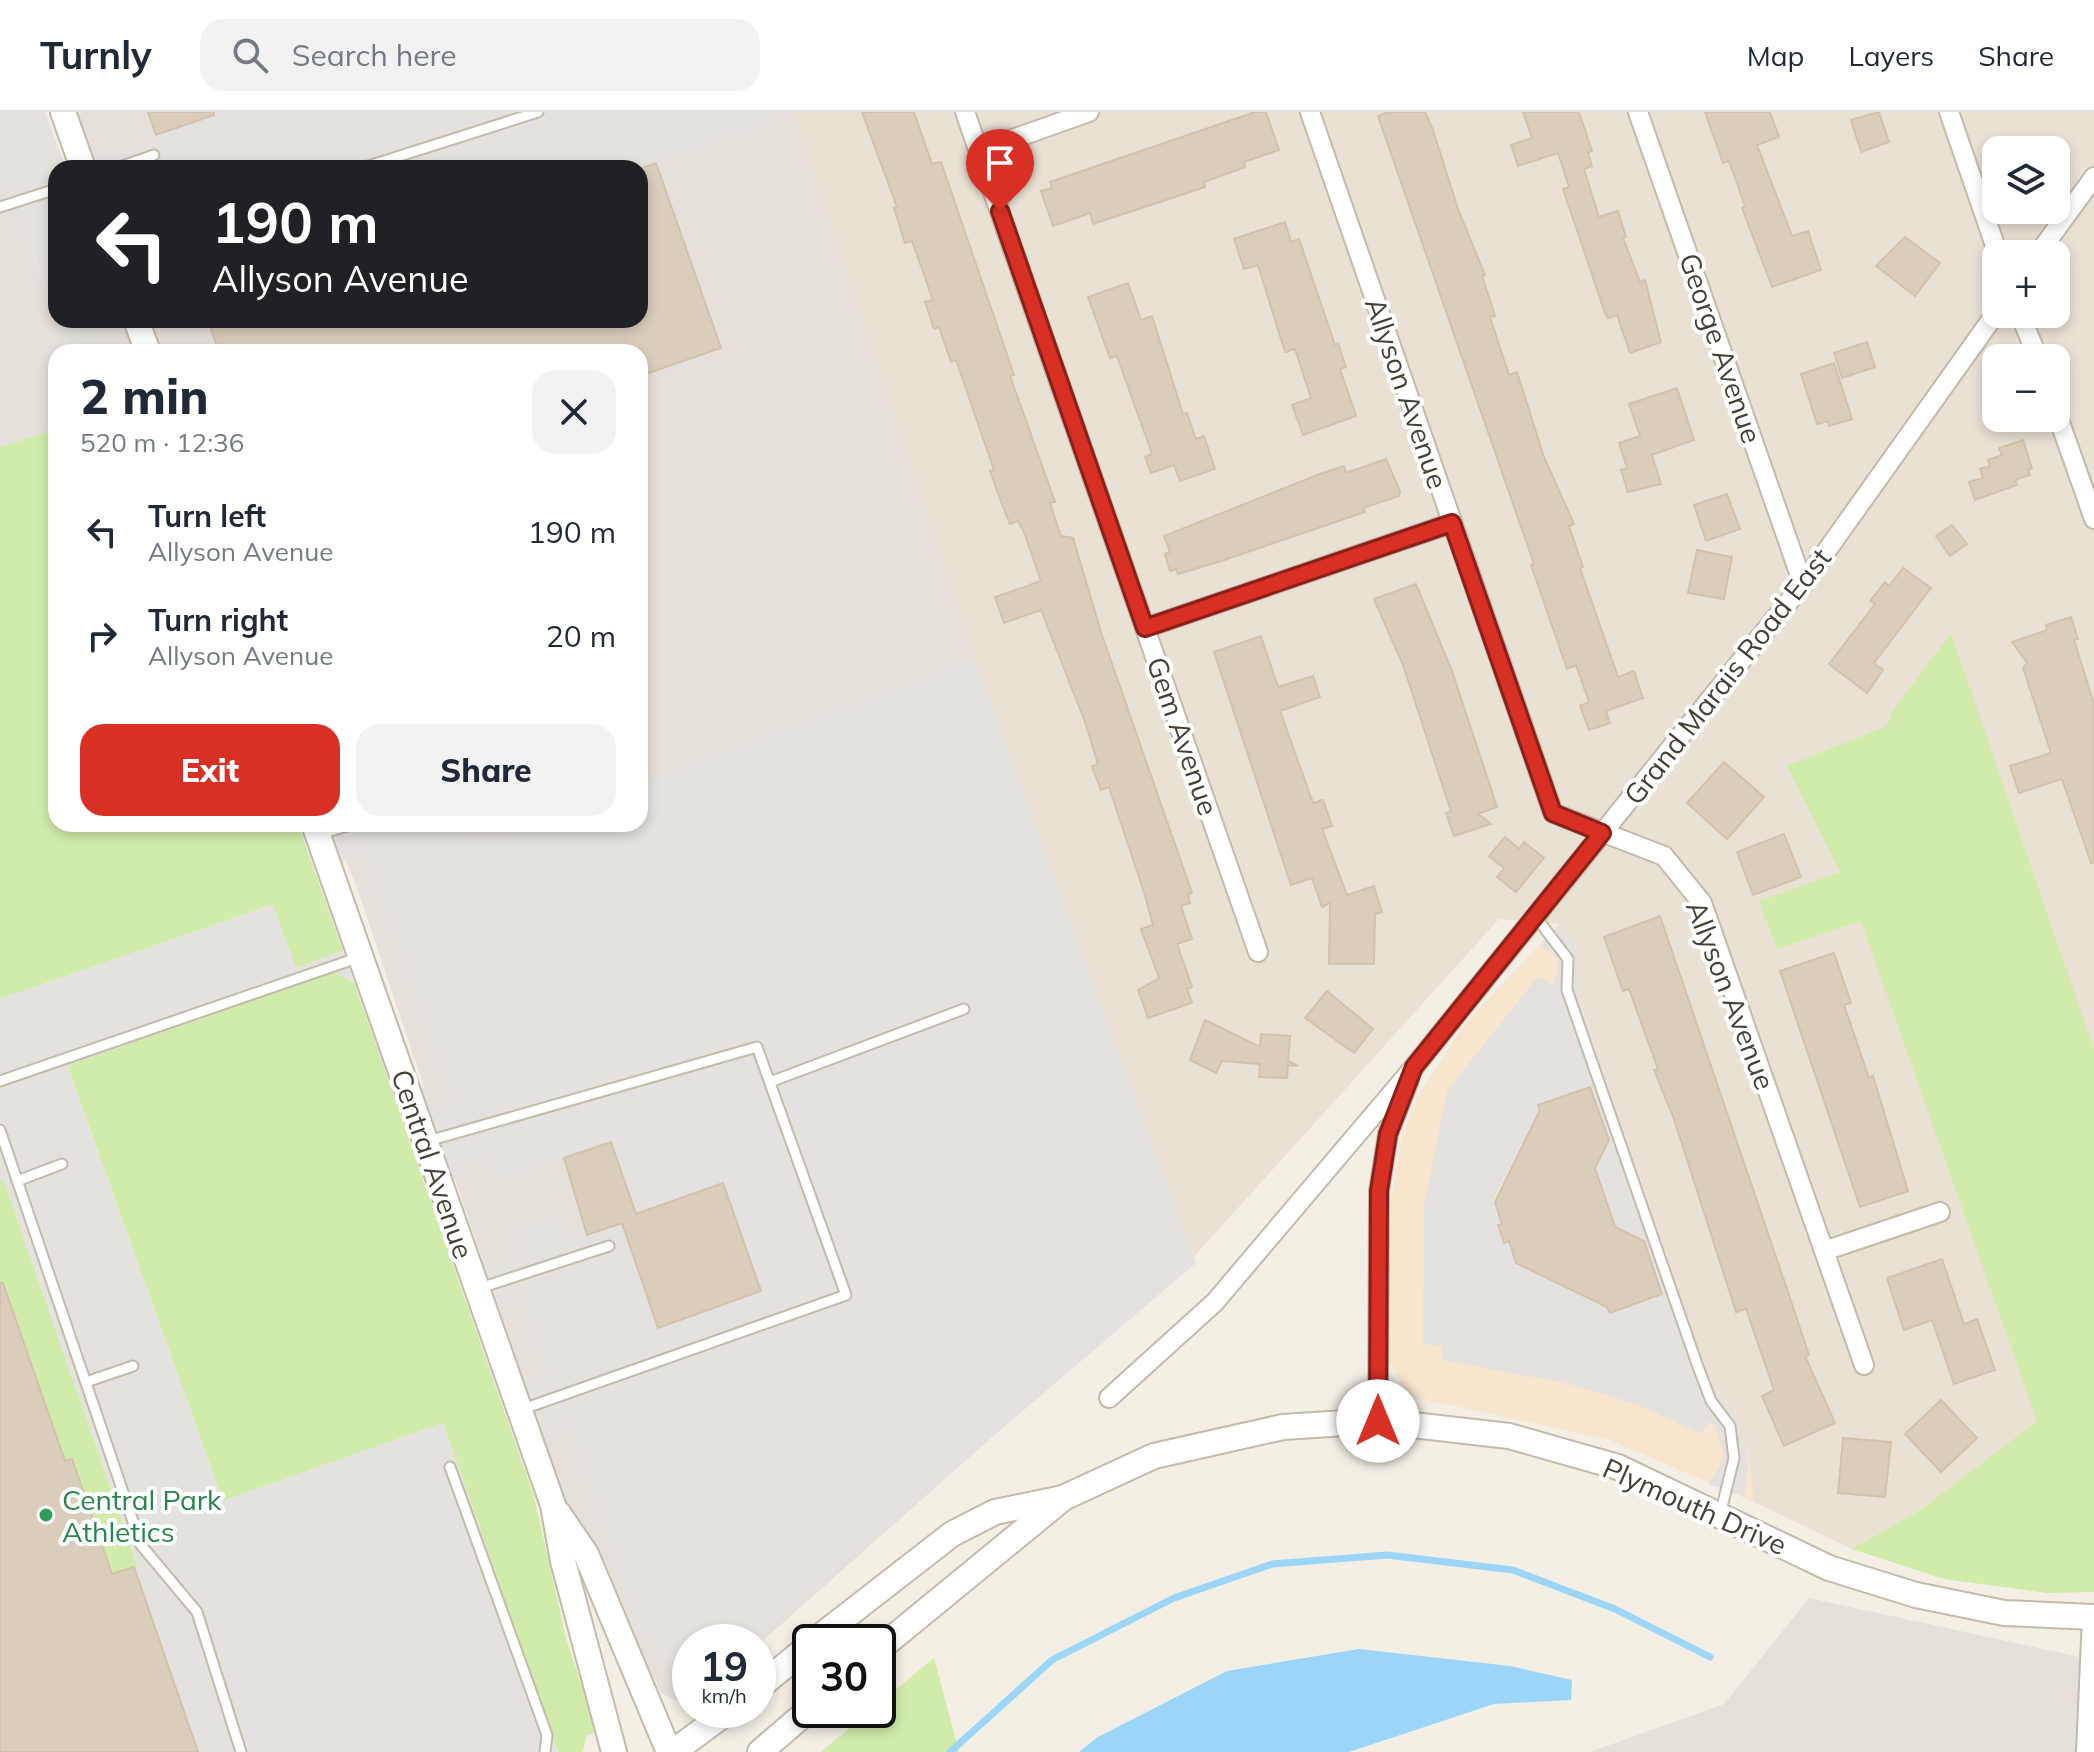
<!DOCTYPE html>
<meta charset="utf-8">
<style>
:root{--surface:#fff;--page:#f2f2f3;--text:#1f2937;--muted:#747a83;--line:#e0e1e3;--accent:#d93025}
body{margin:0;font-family:Mulish,sans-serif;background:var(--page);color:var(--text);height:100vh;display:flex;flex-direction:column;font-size:30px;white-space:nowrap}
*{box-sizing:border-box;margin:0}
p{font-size:26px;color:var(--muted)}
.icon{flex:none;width:44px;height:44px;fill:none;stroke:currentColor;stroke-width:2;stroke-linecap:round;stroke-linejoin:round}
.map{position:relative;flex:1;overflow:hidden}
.details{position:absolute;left:48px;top:232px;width:600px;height:488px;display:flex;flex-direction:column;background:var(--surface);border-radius:24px;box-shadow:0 4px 12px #0003}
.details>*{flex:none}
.banner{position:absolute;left:48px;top:48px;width:600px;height:168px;border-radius:24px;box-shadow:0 4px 12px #0003;background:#202124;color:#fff;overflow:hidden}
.tools{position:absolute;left:1982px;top:24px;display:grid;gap:16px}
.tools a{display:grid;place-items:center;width:88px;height:88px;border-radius:16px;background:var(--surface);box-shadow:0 4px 12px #0003;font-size:40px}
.speed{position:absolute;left:672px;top:1512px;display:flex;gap:16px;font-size:40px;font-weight:700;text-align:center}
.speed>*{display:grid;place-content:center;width:104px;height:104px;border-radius:50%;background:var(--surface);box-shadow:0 4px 12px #0003;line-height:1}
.speed small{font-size:20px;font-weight:400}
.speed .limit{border:4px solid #111;border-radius:12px;background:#fff;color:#111}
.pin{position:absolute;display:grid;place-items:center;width:68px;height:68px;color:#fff;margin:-82px -34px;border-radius:50% 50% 50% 0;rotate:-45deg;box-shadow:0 0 8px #0007}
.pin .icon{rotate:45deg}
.me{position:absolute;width:88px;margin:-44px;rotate:0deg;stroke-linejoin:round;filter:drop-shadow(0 0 6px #0008)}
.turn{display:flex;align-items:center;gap:28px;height:168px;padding:0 32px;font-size:36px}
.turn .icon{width:104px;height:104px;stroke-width:2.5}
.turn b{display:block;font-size:56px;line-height:68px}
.round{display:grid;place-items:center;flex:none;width:84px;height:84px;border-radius:24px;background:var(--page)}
.overview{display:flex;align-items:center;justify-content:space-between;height:136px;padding:0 32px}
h1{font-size:48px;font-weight:800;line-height:60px}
.primary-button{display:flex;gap:16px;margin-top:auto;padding:16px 32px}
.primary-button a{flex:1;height:92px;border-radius:24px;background:var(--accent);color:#fff;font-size:32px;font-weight:800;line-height:92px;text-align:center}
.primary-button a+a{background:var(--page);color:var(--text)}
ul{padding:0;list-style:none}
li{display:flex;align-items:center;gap:24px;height:104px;padding:0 32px}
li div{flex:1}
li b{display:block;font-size:30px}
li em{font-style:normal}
header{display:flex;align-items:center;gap:48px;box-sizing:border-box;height:112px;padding:0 40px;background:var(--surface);border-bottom:2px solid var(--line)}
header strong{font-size:38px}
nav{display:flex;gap:44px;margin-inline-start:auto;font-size:28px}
.search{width:560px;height:72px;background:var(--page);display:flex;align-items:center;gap:20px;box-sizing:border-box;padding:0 28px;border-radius:24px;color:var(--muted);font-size:30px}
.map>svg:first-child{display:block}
.residential{fill:#e9e1d3;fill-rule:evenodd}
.commercial{fill:#f8e5ce}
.industrial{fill:#e6e0da}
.green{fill:#d1ecaa}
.parking{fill:#e4e2de;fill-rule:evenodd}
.water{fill:#9bd5f7}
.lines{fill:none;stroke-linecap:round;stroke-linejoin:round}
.stream{stroke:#9bd5f7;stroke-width:7}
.building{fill:#dacdbc;stroke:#d2c2ac;stroke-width:2}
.service-casing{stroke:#c3baaa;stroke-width:13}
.minor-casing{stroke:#c3baaa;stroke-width:22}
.tertiary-casing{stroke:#c3baaa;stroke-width:28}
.service{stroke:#fff;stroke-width:9}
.minor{stroke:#fff;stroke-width:18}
.tertiary{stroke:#fff;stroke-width:24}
.route-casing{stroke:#8d1f18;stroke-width:20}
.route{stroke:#d93025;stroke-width:14}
.leisure-dot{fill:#2e9e5b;stroke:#fff;stroke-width:3}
.labels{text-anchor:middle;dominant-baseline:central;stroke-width:8;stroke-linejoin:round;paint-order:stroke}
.street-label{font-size:28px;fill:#473f34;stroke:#fff}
.leisure-label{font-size:28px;fill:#27864d;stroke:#fff;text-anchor:start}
</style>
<header>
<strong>Turnly</strong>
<div class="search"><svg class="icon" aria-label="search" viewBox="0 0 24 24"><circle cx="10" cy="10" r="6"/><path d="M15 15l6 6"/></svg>Search here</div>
<nav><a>Map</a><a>Layers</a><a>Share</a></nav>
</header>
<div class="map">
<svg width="2094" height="1640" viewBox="0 0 2094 1640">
<rect width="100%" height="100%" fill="#f4efe5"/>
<path class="residential" d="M793 0H2094V1295L1852 1437 1754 1390 1746 1327 1707 1262 1581 891 1580 849 1574 829 1559 812 1499 807 1189 1150 975 548ZM1996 38H2056V98H1996ZM1996 142H2056V202H1996ZM1996 246H2056V306H1996Z"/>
<path class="commercial" d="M1559 812 1574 829 1580 849 1581 891 1707 1262 1734 1301 1746 1327 1754 1390 1610 1328 1408 1284 1389 1249 1390 1096 1401 1029 1416 987 1464 913Z"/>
<g class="industrial">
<path d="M0 0H45L66 56H56V208H121L133 240H56V317L0 335Z"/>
<path d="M77 0H793L975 548 1189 1150 758 1533V1530H690V1588L681 1591 661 1581 561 1381 356 773 331 712H640V240H161L150 208H640V56H96Z"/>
<path d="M1809 1486 2094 1548V1640H1590L1724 1592Z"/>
</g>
<g class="green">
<path d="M56 317V712H298L343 839 296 856 272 793 0 887V335Z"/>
<path d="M1951 521 2094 938V1480L2047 1481 1944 1467 1852 1437 1926 1394 2037 1309 1861 809 1777 837 1759 789 1840 760 1787 654 1887 614 1893 598Z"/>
<path d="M333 860 354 870 534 1384 566 1526 597 1620 586 1624 583 1640H558L443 1311 223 1389 67 953Z"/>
<path d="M0 1068 4 1069 138 1455 112 1462 72 1347 58 1351 54 1318 13 1199 0 1203Z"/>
<path d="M934 1546 959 1640H821L871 1598H878V1592Z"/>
</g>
<g class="parking">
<path d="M0 0H45L63 49 49 54 56 74V208H102L112 240H66L5 72 0 73Z"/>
<path d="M222 0H767L770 9 640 57 96 56 92 45 123 40 156 23Z"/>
<path d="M975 548 1196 1151 752 1530H690V1576L639 1518 565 1307 553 1315 547 1335 522 1263 534 1268 548 1265 518 1180 507 1183 499 1196 480 1144 499 1152 512 1151 521 1146 523 1138 517 1117 558 1104 569 1129 621 1108 659 1216 761 1179 723 1072 636 1102 610 1030 494 1068 484 1045 462 1051 452 1075 416 967 439 994 453 990 360 731 340 754 326 712H469L475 730 524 712H640V670Z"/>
<path d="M273 793 296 856 343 839 354 870 333 860 67 954 223 1389 443 1311 558 1640H198L134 1455 138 1454 4 1070 0 1068V887Z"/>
<path d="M1559 812 1574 829 1580 849 1581 891 1707 1262 1734 1301 1746 1327 1748 1355 1744 1385 1709 1372 1724 1345 1715 1314 1709 1309 1701 1322 1636 1292 1565 1271 1442 1248 1443 1234 1423 1232 1424 1094 1447 979 1538 864 1553 873 1558 860 1556 846 1540 833ZM1590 975 1609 1028 1595 1056 1615 1115 1644 1129 1662 1182 1610 1201 1607 1195 1522 1154 1518 1156 1509 1129 1503 1131 1498 1114 1502 1112 1493 1087 1540 998 1538 993Z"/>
</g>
<path class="water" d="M1359 1537 1510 1554 1572 1568 1571 1588 1494 1592 1349 1640H1079L1098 1625 1227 1559Z"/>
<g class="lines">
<path class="stream" d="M950 1640 1052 1548 1174 1486 1272 1452 1387 1443 1513 1458 1615 1497 1710 1545"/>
</g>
<g class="building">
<path d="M148 0H214V3L156 23Z"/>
<path d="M862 0H914L932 52 941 50 1014 263 1010 264 1055 390 1050 391 1061 424 1073 426 1102 523 1192 781 1188 782 1190 791 1181 794 1192 827 1177 832 1192 875 1187 877 1192 891 1148 906 1138 878 1159 866 1141 817 1153 813 1144 780 1109 675 1101 678 1092 654 1098 652 1085 610 1041 498 1004 511 995 485 1041 469 1024 420 1018 409 1010 412 1000 387 990 359 994 358 956 248 951 250 939 215 934 217 925 190 933 188 912 129 905 131 894 96 897 95Z"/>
<path d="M1255 0H1266L1279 38 1244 50 1245 55 1204 70 1205 75 1178 84 1093 112 1090 101 1053 114 1041 79 1052 76 1050 70Z"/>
<path d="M1389 0H1425L1433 18 1458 97 1485 163 1482 164 1495 204 1490 205 1509 263 1517 260 1544 345 1574 412 1569 414 1583 455 1580 456 1618 565 1634 559 1643 586 1606 599 1610 611 1589 618 1580 594 1589 590 1576 553 1567 557 1531 453 1534 452 1378 4Z"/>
<path d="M1523 0H1579L1592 39 1588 41 1592 54 1584 57 1599 105 1618 99 1626 125 1623 126 1640 170 1645 168 1661 230 1630 241 1617 203 1608 206 1605 201 1563 77 1569 75 1558 41 1518 54 1511 33 1532 26Z"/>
<path d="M1705 0H1770L1779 25 1757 33 1792 124 1808 119 1821 158 1772 175 1742 96 1745 94 1729 49 1723 51Z"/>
<path d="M1879 0 1889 30 1861 40 1851 8Z"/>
<path d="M656 51 721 236 640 264V240H219L208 208H640V57Z"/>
<path d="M1285 110 1291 130 1299 127 1335 233 1338 231 1346 255 1340 257 1356 304 1303 323 1292 293 1311 286 1295 237 1285 240 1258 153 1244 157 1234 127Z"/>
<path d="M1905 125 1940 151 1915 184 1876 154Z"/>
<path d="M1128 171 1141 208 1152 204 1183 302 1187 301 1196 327 1204 324 1215 357 1180 369 1174 353 1151 361 1145 345 1152 342 1117 244 1110 246 1088 185Z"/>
<path d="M1867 230 1875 255 1842 266 1834 241Z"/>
<path d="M1834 251 1852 307 1829 314 1828 309 1817 312 1801 262Z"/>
<path d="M1677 276 1694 328 1652 343 1661 372 1628 380 1621 358 1627 356 1619 331 1640 324 1629 292Z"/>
<path d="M2023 328 2032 356 2028 358 2030 363 2015 368 2017 373 1975 388 1969 370 1983 366 1980 357 1990 354 1988 348 2002 343 1999 336Z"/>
<path d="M1386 347 1400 379 1399 384 1363 396 1365 400 1221 449 1178 462 1176 457 1170 459 1165 442 1170 440 1164 424 1320 362 1344 354 1346 361Z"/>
<path d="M1727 382 1740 417 1706 429 1694 393Z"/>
<path d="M1952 413 1967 432 1950 444 1936 424Z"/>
<path d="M1697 438 1732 445 1724 487 1688 481Z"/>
<path d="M1903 456 1931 476 1874 551 1883 558 1867 581 1829 552 1875 492 1870 489 1885 470 1889 474Z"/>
<path d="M1416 472 1452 559 1497 695 1478 702 1491 712 1454 724 1446 701 1451 699 1403 553 1374 487Z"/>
<path d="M2071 505 2078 527 2074 528 2094 592V751H2091L2062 667 2019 681 2010 654 2051 641 2023 556 2027 551 2012 530 2047 518 2046 513Z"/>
<path d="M1261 524 1278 575 1313 564 1320 585 1280 599 1313 691 1323 688 1332 714 1322 717 1347 783 1374 774 1382 800 1375 802 1374 852H1329L1330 791 1322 795 1312 766 1291 773 1214 540Z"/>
<path d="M1724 650 1764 685 1727 727 1687 691Z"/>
<path d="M1784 722 1801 765 1753 783 1737 740Z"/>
<path d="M1505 725 1519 737 1524 730 1544 746 1516 780 1497 765 1504 756 1489 744Z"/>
<path d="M1660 804 1789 1183 1809 1243 1805 1244 1835 1311 1784 1334 1762 1284 1774 1278 1746 1197 1736 1200 1674 1007 1654 958 1658 957 1629 877 1623 879 1604 825Z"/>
<path d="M1834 841 1851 891 1844 893 1869 966 1873 964 1908 1079 1860 1095 1780 859Z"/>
<path d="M1327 879 1373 917 1354 941 1305 906Z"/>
<path d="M1205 908 1260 935 1261 922 1290 924 1288 949 1298 954 1288 953 1287 966 1259 965 1260 952 1222 949 1216 961 1190 948Z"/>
<path d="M1590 975 1609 1028 1595 1056 1615 1115 1644 1129 1662 1182 1610 1201 1607 1195 1516 1151 1509 1129 1504 1131 1498 1113 1502 1112 1495 1090 1540 998 1538 993Z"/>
<path d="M611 1030 636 1102 723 1071 761 1179 658 1216 622 1111 587 1123 564 1046Z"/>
<path d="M1942 1147 1964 1212 1977 1207 1995 1258 1954 1272 1932 1208 1904 1218 1887 1166Z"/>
<path d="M0 1171H3L65 1349 72 1347 112 1462 134 1455 198 1640H0Z"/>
<path d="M1941 1288 1977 1326 1941 1360 1905 1322Z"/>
<path d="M1843 1326 1891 1330 1885 1385 1838 1381Z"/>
</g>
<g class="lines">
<defs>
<g id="service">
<path d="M117 56 154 43"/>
<path d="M362 56 538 0"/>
<path d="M0 95 56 77"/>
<path d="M320 722 354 712"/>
<path d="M1535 804 1568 847 1567 878 1697 1252 1711 1289 1730 1314 1734 1346 1720 1403"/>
<path d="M0 969 360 845"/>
<path d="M770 970 964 897"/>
<path d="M0 1018 141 1433 197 1500 241 1640"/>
<path d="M428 1029 757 935 846 1183 523 1297"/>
<path d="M17 1069 62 1052"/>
<path d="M480 1176 609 1134"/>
<path d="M86 1270 133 1254"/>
<path d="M450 1355 547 1623 545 1640"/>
</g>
<g id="minor">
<path d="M965 0 1258 840"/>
<path d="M1310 0 1553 701 1664 744 1702 791 1864 1253"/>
<path d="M1638 0 1803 472"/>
<path d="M1949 0 1998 142"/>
<path d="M979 39 1089 0"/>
<path d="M2038 142 2094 65"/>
<path d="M2020 202 2038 246"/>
<path d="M2056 299 2094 407"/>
<path d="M1145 516 1452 411"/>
<path d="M1824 1139 1940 1100"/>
<path d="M1109 1286 1215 1190 1414 955 1803 472 1996 201"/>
<path d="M1378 1309 1379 1079 1388 1022 1409 968"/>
<path d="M2086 1640 2092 1505"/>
</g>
<g id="tertiary">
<path d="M63 0 83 56"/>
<path d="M136 208 148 240"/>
<path d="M314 712 553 1393 563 1449 614 1640"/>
<path d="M558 1401 586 1442 669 1640"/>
<path d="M813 1530 952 1422 995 1400 1063 1386 1154 1344 1283 1315 1378 1309 1509 1324 1618 1355 1829 1456 1916 1483 2004 1501 2094 1505"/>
<path d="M878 1538 1061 1388"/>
<path d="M758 1576 810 1533"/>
<path d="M673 1640 730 1598"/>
<path d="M760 1640 810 1597"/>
</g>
</defs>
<use href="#service" class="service-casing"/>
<use href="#minor" class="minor-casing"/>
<use href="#tertiary" class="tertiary-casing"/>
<use href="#service" class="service"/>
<use href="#minor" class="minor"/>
<use href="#tertiary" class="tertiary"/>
</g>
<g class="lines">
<defs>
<path id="route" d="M1000 99 1145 516 1452 411 1553 701 1602 721 1414 955 1388 1022 1379 1079 1378 1309"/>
</defs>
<use href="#route" class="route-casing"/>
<use href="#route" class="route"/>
</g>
<circle class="leisure-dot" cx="46" cy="1403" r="8"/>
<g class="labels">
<g class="street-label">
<text transform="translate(1721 236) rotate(71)">George Avenue</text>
<text transform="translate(1407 281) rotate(71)">Allyson Avenue</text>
<text transform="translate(1727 564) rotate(-52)">Grand Marais Road East</text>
<text transform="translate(1183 624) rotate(71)">Gem Avenue</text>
<text transform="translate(1731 883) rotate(69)">Allyson Avenue</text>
<text transform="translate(433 1052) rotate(71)">Central Avenue</text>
<text transform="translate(1695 1394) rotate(24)">Plymouth Drive</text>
</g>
<g class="leisure-label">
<text x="62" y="1387">Central Park<tspan x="62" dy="32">Athletics</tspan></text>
</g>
</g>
</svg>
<div class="tools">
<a><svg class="icon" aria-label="layers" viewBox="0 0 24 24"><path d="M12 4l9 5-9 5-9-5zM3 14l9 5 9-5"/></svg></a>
<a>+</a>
<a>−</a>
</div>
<div class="speed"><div>19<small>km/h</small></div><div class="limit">30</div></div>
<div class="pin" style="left:1000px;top:99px;background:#d93025"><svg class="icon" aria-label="arrive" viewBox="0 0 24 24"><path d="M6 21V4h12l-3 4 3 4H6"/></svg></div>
<svg class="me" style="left:1378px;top:1309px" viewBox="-20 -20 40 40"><circle r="19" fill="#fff"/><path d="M0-13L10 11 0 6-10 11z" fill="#d93025"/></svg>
<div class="banner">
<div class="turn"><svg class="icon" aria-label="left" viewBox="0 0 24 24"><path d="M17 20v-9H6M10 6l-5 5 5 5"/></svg><div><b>190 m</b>Allyson Avenue</div></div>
</div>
<section class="details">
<div class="overview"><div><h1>2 min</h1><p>520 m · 12:36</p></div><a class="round"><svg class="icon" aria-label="close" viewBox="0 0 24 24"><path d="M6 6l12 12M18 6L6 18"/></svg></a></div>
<ul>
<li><svg class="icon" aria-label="left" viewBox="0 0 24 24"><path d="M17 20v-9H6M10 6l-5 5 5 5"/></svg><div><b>Turn left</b><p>Allyson Avenue</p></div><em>190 m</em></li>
<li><svg class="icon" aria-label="right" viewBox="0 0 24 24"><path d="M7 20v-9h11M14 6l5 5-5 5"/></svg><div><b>Turn right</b><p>Allyson Avenue</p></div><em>20 m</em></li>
</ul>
<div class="primary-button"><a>Exit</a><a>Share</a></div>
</section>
</div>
